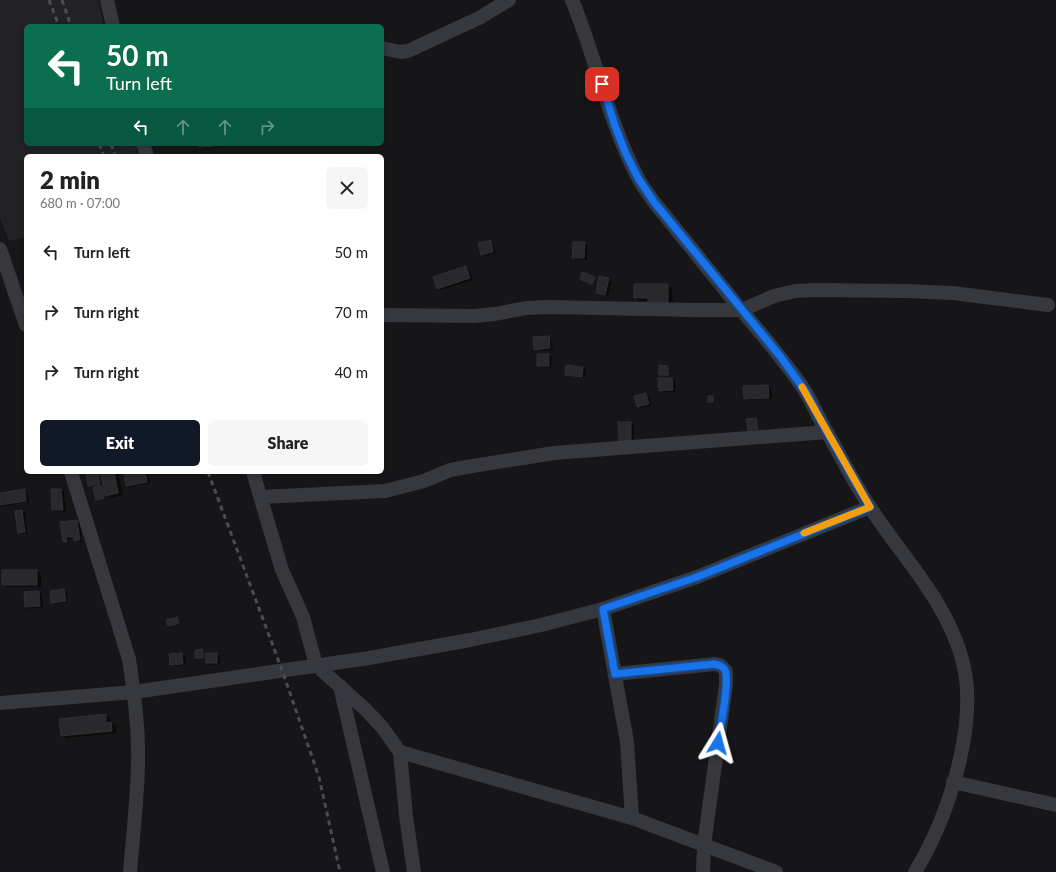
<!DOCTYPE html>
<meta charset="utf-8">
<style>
:root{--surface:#fff;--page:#f6f6f6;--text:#222;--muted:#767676;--accent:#111827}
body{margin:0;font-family:Lato,sans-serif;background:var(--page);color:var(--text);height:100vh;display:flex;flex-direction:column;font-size:15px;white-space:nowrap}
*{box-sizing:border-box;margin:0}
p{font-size:13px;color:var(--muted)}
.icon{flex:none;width:22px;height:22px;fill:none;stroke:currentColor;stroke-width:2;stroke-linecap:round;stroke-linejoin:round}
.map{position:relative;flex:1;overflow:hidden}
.drawer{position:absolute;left:24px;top:154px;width:360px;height:320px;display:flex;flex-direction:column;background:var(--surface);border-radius:6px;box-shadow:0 2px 6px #0003}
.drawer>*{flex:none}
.banner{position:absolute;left:24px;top:24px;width:360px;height:122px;border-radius:6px;box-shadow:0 2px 6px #0003;background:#0b6e4f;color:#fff;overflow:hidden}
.pin{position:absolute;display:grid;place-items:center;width:34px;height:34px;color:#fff;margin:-17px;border-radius:8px;box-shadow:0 2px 6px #0006}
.me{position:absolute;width:44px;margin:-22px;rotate:8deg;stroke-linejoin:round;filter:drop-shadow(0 0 3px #0008)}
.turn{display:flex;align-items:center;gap:14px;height:84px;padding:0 16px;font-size:18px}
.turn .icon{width:52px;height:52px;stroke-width:2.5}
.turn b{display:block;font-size:28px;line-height:34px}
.lanes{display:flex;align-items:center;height:38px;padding:0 16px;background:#0003;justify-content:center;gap:20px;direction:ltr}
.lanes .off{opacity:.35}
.round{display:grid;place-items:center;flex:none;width:42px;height:42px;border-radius:6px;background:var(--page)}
.headline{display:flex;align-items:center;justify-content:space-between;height:68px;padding:0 16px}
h1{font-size:24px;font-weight:800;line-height:30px}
.button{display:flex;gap:8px;margin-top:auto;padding:8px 16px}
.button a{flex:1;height:46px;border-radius:6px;background:var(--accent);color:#fff;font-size:16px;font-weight:800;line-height:46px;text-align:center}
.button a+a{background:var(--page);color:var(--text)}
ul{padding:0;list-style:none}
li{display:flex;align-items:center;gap:12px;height:60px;padding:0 16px}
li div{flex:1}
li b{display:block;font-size:15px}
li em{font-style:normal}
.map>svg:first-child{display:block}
.built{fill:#222225}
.shadow{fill:#0007}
.building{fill:#29292c;stroke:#303034}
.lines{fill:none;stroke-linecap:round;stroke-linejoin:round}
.minor{stroke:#37383d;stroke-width:14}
.rail{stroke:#4a4c52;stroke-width:3;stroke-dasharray:5 4;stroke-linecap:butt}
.route-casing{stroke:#114b97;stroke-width:10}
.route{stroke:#1a73e8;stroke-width:7}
.slow{stroke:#f59e0b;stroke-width:7}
</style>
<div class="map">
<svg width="1056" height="872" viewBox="0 0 1056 872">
<rect width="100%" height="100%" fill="#161618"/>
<path class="built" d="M0 0H98L104 26H26V144H135L138 156H26V237L9 241 0 218Z"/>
<g class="shadow">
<path d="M200 144H218V147L203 148 200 146Z"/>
<path d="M490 241 493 243 496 253 485 256 482 254Z"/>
<path d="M584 243 587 245V260L576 259 573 258Z"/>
<path d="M466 267 469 269 473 280 441 290 437 288Z"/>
<path d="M600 277 612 281 608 296 597 293Z"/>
<path d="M668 285 672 288 673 309 649 301H640L635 298Z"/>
<path d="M548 337 551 339 553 350 538 351 535 349Z"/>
<path d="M549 355 552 357 551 368 541 367 538 366Z"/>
<path d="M567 366 583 368 586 370 585 378 569 376 566 374Z"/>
<path d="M659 379H672L675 381V392H663L660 390Z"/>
<path d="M768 386 771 388 772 399 748 400 745 399 744 387Z"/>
<path d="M646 394 649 396 651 406 641 408 638 406Z"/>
<path d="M756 419 759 429 750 431 749 430Z"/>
<path d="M630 423 634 425V442H623Z"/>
<path d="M87 472H118L123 495 111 498 106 495 104 485 99 486 102 487 104 498 97 499 94 487 89 485Z"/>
<path d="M143 472 148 473 150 483 130 487 127 485Z"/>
<path d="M24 490 27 492 29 502 0 507V494Z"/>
<path d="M52 490H61L64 491 66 511 56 512 53 510Z"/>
<path d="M22 511 25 513 27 533 22 534 19 532Z"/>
<path d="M77 521 80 523 82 542H78L75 540 74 538 69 539V543H66L63 542 61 523Z"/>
<path d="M37 572 41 574V587H8L3 584Z"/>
<path d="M64 590 67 592 68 602 55 604 52 602Z"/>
<path d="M38 592 41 593 43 607 29 609 26 607Z"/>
<path d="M182 654 185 656 186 665 174 666 171 664Z"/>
<path d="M217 654 220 656V664L210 665 206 663Z"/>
<path d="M105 715 110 718 111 723 116 726 117 733 67 738 62 735Z"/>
</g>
<g class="building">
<path d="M199 144H215V146L199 147Z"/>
<path d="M491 240 493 252 481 255 478 243Z"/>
<path d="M573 242H585L584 258H572Z"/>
<path d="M466 266 470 278 437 289 433 277Z"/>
<path d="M582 272 595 277 592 284 580 279Z"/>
<path d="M599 276 609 278 605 295 596 293Z"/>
<path d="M634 284H668V307H648V298H634Z"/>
<path d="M549 336 550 348 534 350 533 337Z"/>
<rect x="537" y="354" width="12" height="12"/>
<path d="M566 365 583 367 582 377 565 375Z"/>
<path d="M659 365 668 366V375H659Z"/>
<path d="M658 378H672L673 390 659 391Z"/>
<path d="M768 385 769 398 744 399 743 386Z"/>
<path d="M646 393 649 404 637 407 634 396Z"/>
<rect x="708" y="396" width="5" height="6"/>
<path d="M756 418 758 429 748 431 746 419Z"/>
<path d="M618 422H631V441H619Z"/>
<path d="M86 472H98L100 484 88 486Z"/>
<path d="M100 472H114L118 493 105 496Z"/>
<path d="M138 472H145L147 482 126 486 124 475Z"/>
<path d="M101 485 104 498 96 500 93 487Z"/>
<path d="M25 489 26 501 0 505V493Z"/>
<path d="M51 489H61L63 510H52Z"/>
<path d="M22 510 25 532 18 533 15 511Z"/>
<path d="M77 520 80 540 74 541 73 537H66L67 542H63L60 522Z"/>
<rect x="2" y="570" width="35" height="15"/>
<path d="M64 589 66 601 51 603 50 591Z"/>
<path d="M39 591 40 606 25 607 24 592Z"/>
<path d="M177 617 179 623 168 626 166 620Z"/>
<path d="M203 649V658H195V650Z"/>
<path d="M182 653 183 664 170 665 169 654Z"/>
<path d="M205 653H217V663H206Z"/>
<path d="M106 714V723L111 722 112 731 61 736 59 719Z"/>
</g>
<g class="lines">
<g class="minor">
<path d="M107 0 113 26"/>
<path d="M572 0C596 58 608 120 637 176 641 185 648 193 654 202 683 238 713 275 742 311 764 337 786 362 805 391 813 404 819 419 827 432 841 457 854 483 870 507 902 557 946 600 962 659 980 722 948 818 915 872"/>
<path d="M382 48 401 52 408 51 479 18 509 0"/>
<path d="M143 144 147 156"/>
<path d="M0 249 26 325"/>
<path d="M382 315 474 316 495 314 526 308 548 307 694 310H742L774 296 795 291 815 290 907 291 953 293 1048 305"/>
<path d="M71 472 129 659C134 694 139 729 138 765 137 801 133 837 130 872"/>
<path d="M253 472 282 570 303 617 316 665 365 709 382 727 400 752 406 816 414 872"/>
<path d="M261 497 385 491 424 481 450 470 466 467 554 453 827 432"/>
<path d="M603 609 627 742 632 818"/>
<path d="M615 674 715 664 720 665 726 671V684L704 845 703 872"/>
<path d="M340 686 383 872"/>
<path d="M0 703 134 692 369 658 470 640 541 625 603 609 697 577 870 507"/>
<path d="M400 752 632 818 776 872"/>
<path d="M953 782 1056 805"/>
</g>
<g class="rail">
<path d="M49 0 59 26"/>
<path d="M62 0 71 26"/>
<path d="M99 144 104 156"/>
<path d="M111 144 115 156"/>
<path d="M208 472 282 670 319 777 340 872"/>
</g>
</g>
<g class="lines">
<defs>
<path id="route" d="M602 84 615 126 626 154 638 178 654 202 780 356 806 392 827 432 870 507 697 577 603 609 615 674 714 664C719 665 723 666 725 670 730 681 720 729 718 743"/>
</defs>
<use href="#route" class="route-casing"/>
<use href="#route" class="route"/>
<path class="slow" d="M802 387 870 507 804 533"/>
</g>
</svg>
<div class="pin" style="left:602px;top:84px;background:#d93025"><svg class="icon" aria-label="arrive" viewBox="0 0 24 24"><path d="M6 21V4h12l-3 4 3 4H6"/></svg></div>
<svg class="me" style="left:718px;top:743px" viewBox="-20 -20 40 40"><path d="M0-17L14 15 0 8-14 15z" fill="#1a73e8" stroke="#fff" stroke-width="4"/></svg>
<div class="banner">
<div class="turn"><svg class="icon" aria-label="left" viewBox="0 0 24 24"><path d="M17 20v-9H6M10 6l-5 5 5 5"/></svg><div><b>50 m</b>Turn left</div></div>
<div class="lanes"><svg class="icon" aria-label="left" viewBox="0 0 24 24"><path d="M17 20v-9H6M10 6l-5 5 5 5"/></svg><svg class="icon off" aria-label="ahead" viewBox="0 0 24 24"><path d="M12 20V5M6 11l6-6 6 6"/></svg><svg class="icon off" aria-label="ahead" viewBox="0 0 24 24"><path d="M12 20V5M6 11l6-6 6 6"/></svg><svg class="icon off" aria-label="right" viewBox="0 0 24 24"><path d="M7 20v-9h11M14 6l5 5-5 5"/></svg></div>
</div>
<section class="drawer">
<div class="headline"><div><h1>2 min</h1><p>680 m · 07:00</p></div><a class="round"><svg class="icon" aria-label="close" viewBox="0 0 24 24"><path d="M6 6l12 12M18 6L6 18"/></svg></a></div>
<ul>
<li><svg class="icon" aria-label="left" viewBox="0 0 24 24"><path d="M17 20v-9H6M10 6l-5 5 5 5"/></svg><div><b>Turn left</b></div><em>50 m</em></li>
<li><svg class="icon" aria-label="right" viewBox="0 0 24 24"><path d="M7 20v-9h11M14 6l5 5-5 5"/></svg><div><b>Turn right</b></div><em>70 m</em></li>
<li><svg class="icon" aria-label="right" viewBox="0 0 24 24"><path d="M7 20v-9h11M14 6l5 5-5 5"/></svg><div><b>Turn right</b></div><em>40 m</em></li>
</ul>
<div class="button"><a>Exit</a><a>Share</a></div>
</section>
</div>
